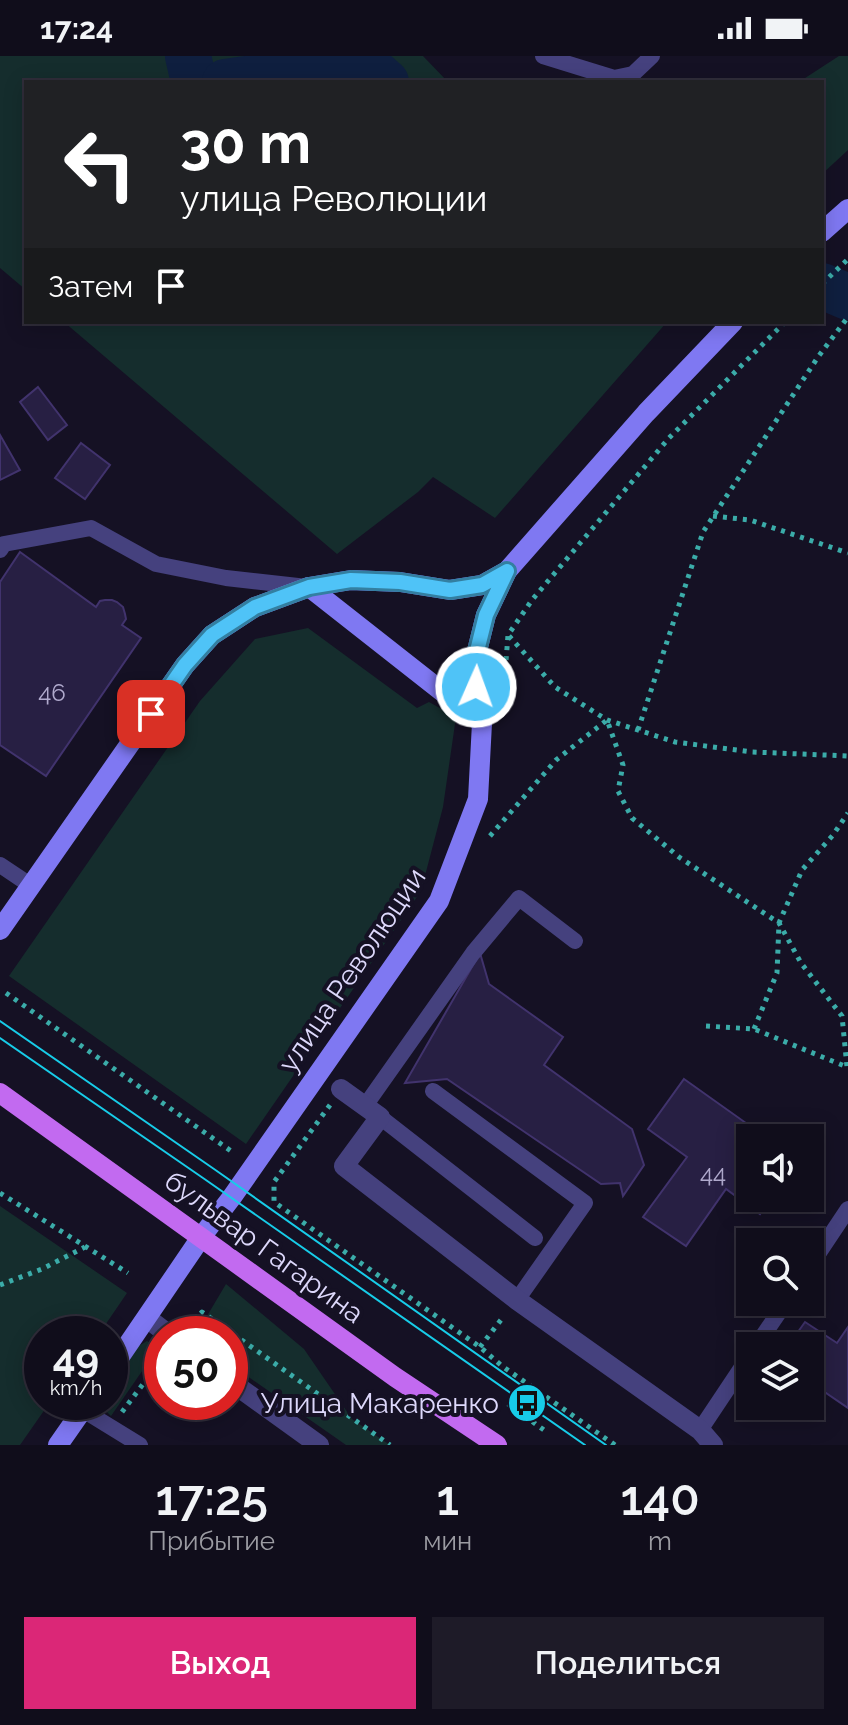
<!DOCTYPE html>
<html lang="ru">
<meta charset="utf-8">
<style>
:root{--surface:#100d1b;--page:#1e1b28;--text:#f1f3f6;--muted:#9c9ca3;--line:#302d3a;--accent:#db2777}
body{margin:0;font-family:Raleway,sans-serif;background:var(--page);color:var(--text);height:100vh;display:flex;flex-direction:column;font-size:30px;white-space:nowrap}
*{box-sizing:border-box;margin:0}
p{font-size:26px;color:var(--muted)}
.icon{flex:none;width:44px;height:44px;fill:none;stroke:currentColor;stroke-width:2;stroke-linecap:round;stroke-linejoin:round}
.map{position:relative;height:1389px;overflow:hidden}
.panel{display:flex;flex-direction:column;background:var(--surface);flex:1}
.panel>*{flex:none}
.banner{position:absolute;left:24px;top:24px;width:800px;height:244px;border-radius:0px;box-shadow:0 4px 20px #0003,0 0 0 2px var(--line);background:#202124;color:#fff;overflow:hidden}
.tools{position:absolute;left:736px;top:1068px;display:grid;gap:16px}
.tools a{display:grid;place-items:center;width:88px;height:88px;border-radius:0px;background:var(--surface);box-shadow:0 4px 20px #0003,0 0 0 2px var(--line);font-size:40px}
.speed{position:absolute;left:24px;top:1260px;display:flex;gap:16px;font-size:40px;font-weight:700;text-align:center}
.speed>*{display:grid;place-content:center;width:104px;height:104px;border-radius:50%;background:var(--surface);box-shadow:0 4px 20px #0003,0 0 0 2px var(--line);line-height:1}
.speed small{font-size:20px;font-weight:400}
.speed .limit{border:12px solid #d22;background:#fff;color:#111}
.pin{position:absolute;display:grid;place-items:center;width:68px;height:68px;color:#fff;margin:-34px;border-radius:16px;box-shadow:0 4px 12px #0006}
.me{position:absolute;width:88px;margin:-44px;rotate:2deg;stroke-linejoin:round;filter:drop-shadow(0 0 6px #0008)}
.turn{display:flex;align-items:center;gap:28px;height:168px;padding:0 24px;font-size:36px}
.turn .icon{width:104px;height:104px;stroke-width:2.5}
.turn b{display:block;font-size:56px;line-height:68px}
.then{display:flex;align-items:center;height:76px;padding:0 24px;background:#0003;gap:16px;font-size:30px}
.eta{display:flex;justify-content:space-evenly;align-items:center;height:136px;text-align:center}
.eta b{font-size:48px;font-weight:600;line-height:56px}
.primary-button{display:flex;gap:16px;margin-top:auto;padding:16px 24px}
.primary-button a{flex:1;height:92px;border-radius:0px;background:var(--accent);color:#fff;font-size:32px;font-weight:600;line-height:92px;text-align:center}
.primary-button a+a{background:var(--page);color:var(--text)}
.status{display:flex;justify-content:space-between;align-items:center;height:56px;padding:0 40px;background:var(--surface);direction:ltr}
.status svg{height:22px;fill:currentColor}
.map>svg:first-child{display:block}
.green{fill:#152d2d}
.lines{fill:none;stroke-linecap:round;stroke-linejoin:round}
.river{stroke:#0f1f3f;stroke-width:46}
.building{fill:#271f43;stroke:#41336d;stroke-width:2}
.path{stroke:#3baca9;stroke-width:5;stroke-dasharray:4 6;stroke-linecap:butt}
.lane{stroke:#45417e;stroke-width:16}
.street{stroke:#45417e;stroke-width:20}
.secondary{stroke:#7f78f2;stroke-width:20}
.primary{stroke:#c26af0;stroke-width:20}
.tram{stroke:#17cce8;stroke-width:2}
.route-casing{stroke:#337fa1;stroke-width:20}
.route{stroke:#4fc3f7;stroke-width:14}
.labels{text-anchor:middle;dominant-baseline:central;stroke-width:8;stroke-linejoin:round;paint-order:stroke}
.number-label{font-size:24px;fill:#b0aacd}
.street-label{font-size:28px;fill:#ddd8fb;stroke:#151124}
.poi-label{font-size:28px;fill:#ddd8fb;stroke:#151124;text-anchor:end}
</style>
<div class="status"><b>17:24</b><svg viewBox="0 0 49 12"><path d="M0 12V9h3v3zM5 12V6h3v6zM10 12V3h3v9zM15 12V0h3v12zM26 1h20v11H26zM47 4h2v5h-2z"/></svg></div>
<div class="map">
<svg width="848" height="1389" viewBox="0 0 848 1389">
<rect width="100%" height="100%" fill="#151124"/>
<g class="green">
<path d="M0 0H423L448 26H26V234L0 212Z"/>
<path d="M839 0H848V94L822 118V26H799Z"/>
<path d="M64 266H667L495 462 433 421 418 436 337 498Z"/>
<path d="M308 572 417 652 429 646 456 661 443 751 421 835 246 1088 9 920 200 645 255 583Z"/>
<path d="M0 1150 127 1237 99 1278H42V1346H50L20 1389H0Z"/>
<path d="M226 1228 304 1293 352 1363 390 1389H346L230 1308V1278H190L204 1265Z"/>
<path d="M147 1285 158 1292 111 1360 101 1350V1346H110V1325L132 1294Z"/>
</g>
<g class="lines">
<g class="river">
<path d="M188 0 194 26"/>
<path d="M225 26 274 19 302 5 363 6 386 26"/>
<path d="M822 230 848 241"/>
</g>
</g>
<g class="building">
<path d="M38 331 67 369 48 384 20 346Z"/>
<path d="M0 379 20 414 0 424Z"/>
<path d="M81 387 110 409 85 443 55 422Z"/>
<path d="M20 496 96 551 100 545 105 544H112L117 546 123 551 125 558 126 563 122 569 141 582 46 720 0 689V526Z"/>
<path d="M480 897 489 928 563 981 544 1009 632 1073 644 1109 623 1140 620 1127 601 1128 447 1023 405 1027Z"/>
<path d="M684 1023 767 1082H750V1142H772L760 1158 726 1133 686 1190 643 1161 687 1101 648 1073Z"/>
<path d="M805 1266 837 1287 848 1271V1352L810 1326V1290H788Z"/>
</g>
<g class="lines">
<g class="path">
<path d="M822 228 848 203"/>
<path d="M713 460 750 464 848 497"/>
<path d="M509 580 555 631 607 664 675 686 752 696 848 700"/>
<path d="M503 644 508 579 532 544 669 382 785 266"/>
<path d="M638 674 703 476 818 301 848 261"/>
<path d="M490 780 556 704 607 664 623 709 618 735 632 762 679 801 779 867 801 907 842 960 847 1011"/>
<path d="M6 937 231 1095"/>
<path d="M706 970 754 973 847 1011"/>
<path d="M754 973 777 917 779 867 802 814 833 779 848 757"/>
<path d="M330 1049 274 1126V1146L480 1291 502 1310 615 1389"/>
<path d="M0 1137 128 1217"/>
<path d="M0 1229 42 1213 85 1191"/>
<path d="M187 1272 202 1256 390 1389"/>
<path d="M480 1291 504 1260"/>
<path d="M508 1348 544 1374"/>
<path d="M122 1356 162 1303"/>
</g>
<g class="lane">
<path d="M543 0 614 22 633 18 652 0"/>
<path d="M0 494 4 488 91 472 156 508 226 522 307 531"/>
<path d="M0 809 30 829"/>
<path d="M433 1035 585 1147 517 1244"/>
<path d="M365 1050 473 897 519 842 575 885"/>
<path d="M380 1061 535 1182"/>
<path d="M810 1210 848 1153"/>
<path d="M756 1290 786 1246"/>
<path d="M83 1354 140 1389"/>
<path d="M700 1374 750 1299"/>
</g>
<g class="street">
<path d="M341 1033 380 1061 344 1110 517 1244 700 1374 713 1389"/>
<path d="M147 1262 168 1278"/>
<path d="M230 1325 319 1389"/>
</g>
<g class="secondary">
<path d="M822 176 848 153"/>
<path d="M309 531 482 667"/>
<path d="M0 874 185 609 212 579 255 551 309 531 351 524 400 526 450 534 482 529 507 515"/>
<path d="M110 1315 202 1180 232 1141 439 845 478 743 482 667 476 631 477 595 486 559 507 515 646 357 733 266"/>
<path d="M58 1389 88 1346"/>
</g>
<path class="primary" d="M0 1037 395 1321 497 1389"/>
<g class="tram">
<path d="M0 965 214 1113 606 1389"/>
<path d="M0 982 203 1122 585 1389"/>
</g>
</g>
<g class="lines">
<defs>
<path id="route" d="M151 658 185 609 212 579 255 551 309 531 351 524 400 526 450 534 482 529 507 515 486 559 477 595 476 631"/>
</defs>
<use href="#route" class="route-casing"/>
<use href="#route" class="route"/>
</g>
<defs>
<symbol id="bus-disc" viewBox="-11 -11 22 22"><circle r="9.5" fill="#17cce8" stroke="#151124"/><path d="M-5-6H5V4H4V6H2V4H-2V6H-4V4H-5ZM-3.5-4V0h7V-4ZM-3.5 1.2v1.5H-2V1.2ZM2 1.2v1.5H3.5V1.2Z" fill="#111"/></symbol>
</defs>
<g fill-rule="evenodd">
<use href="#bus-disc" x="505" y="1325" width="44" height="44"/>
</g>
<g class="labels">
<g class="number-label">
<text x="52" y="636">46</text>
<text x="713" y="1117">44</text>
</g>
<g class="street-label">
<text transform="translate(352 914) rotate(-56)">улица Революции</text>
<text transform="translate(264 1191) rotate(36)">бульвар Гагарина</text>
</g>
<g class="poi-label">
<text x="499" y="1347">Улица Макаренко</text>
</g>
</g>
</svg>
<div class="tools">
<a><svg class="icon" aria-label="sound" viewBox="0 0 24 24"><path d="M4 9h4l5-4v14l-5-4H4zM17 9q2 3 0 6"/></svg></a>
<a><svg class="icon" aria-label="search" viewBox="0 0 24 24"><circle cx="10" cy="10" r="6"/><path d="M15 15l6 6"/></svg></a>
<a><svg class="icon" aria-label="layers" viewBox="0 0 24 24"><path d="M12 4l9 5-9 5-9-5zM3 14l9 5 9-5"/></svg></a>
</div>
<div class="speed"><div>49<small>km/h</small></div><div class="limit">50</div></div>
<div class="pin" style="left:151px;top:658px;background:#d93025"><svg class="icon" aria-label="arrive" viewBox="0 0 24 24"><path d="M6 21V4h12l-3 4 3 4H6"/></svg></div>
<svg class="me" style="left:476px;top:631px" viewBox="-20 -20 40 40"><circle r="17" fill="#4fc3f7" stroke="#fff" stroke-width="3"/><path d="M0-11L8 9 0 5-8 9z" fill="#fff"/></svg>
<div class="banner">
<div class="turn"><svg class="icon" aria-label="left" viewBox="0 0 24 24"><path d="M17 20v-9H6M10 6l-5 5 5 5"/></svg><div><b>30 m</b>улица Революции</div></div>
<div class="then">Затем<svg class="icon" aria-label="arrive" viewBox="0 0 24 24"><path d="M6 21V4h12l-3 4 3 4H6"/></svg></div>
</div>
</div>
<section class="panel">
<div class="eta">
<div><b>17:25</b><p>Прибытие</p></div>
<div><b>1</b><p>мин</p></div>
<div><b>140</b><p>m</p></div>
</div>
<div class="primary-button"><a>Выход</a><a>Поделиться</a></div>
</section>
